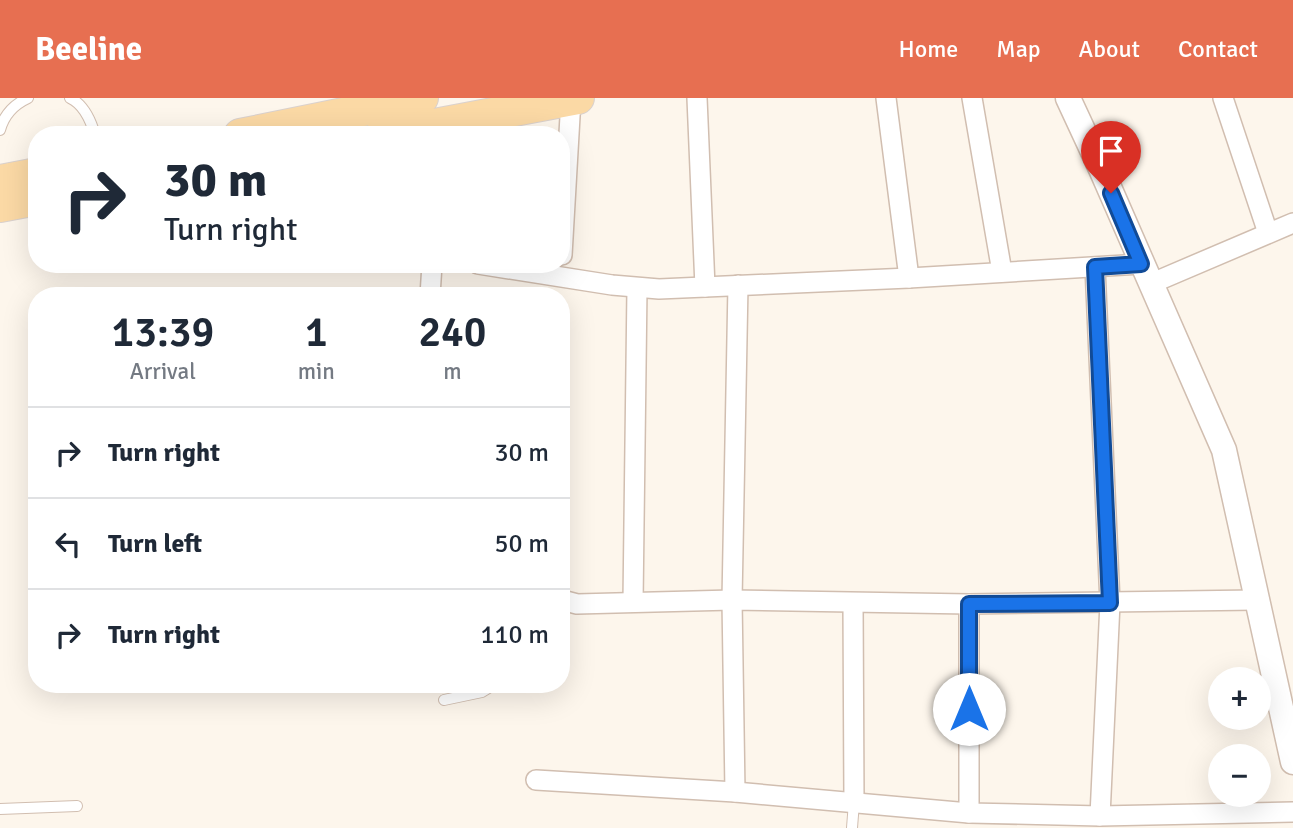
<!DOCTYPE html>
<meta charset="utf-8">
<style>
:root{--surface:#fff;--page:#f6f6f7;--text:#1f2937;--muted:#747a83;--line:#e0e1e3;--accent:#e76f51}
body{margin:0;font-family:Signika,sans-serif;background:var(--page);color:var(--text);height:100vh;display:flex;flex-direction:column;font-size:26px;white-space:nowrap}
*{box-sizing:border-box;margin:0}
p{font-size:23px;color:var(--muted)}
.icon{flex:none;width:38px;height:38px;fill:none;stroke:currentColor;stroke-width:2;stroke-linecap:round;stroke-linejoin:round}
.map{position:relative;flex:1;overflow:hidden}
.sheet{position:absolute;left:28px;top:189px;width:542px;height:406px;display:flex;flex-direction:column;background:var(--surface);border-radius:28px;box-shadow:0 7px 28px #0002}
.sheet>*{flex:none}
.top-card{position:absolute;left:28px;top:28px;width:542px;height:147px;border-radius:28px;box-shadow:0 7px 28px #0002;background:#fff;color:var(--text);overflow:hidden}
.buttons{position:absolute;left:1208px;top:569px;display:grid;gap:14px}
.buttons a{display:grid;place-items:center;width:63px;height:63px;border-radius:50%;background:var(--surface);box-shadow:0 7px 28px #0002;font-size:35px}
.pin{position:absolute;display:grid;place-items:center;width:60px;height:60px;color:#fff;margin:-72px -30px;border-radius:50% 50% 50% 0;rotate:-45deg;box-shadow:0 0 7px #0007}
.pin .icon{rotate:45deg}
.me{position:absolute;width:77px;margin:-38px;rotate:0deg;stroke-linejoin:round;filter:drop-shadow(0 0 5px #0008)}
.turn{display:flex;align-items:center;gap:24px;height:147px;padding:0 21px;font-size:32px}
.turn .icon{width:91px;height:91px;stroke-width:2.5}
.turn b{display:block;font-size:49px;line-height:60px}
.eta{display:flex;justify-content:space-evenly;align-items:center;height:119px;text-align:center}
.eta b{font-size:42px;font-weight:600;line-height:49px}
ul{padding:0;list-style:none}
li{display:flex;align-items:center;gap:21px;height:91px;padding:0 21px;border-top:2px solid var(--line)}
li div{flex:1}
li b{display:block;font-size:26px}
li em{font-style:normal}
header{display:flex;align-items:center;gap:42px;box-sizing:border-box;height:98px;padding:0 35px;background:var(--accent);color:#fff}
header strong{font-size:33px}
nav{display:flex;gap:38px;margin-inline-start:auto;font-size:24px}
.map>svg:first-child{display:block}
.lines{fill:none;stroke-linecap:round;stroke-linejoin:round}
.service-casing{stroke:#d1beb0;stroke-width:12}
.minor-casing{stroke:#d1beb0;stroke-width:22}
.tertiary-casing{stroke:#d1beb0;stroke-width:27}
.primary-casing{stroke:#dad1cd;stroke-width:34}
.service{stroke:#fff;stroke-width:10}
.minor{stroke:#fff;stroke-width:19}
.tertiary{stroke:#fff;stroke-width:24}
.primary{stroke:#fbd9a5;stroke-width:32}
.route-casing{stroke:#114b97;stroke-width:18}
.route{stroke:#1a73e8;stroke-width:12}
</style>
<header>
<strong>Beeline</strong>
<nav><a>Home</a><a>Map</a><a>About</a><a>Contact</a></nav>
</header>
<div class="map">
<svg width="1293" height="730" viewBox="0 0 1293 730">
<rect width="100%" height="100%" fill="#fdf6ec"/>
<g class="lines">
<defs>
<g id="service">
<path d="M70 0C83 6 91 23 95 37"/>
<path d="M0 32C4 17 15 6 28 0"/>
<path d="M444 602 482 594 495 586"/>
<path d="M0 711 77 708"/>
<path d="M852 730 854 704"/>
</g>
<g id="minor">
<path d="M697 0 705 189"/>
<path d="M886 0 909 180"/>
<path d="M972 0 1002 174"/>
<path d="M1223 0 1268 135"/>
<path d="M562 157 571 1"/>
<path d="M478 166 612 187 659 191 909 180 1141 166"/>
<path d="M1095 169 1110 505 1100 718"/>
<path d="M1150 186 1293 125"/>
<path d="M430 198 432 166"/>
<path d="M562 502 577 506 732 502 969 506 1256 502"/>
<path d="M633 504 637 190"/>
<path d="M853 505 854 704"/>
<path d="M969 506V715"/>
<path d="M536 682 735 694 969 715 1100 718 1293 714"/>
<path d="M735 694 732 502 738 187"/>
</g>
<path id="tertiary" d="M1068 0 1101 71 1224 352 1293 664"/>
<g id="primary">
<path d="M240 37 422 0"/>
<path d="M381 37 578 0"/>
<path d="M0 83 37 76"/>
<path d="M0 108 37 101"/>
</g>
</defs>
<use href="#service" class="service-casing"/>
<use href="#minor" class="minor-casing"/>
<use href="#tertiary" class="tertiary-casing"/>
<use href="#primary" class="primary-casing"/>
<use href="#service" class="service"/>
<use href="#minor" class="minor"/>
<use href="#tertiary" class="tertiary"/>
<use href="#primary" class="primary"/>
</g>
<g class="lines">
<defs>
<path id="route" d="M969 611V506L1110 505 1095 169 1141 166 1111 95"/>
</defs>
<use href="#route" class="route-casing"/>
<use href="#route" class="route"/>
</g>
</svg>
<div class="buttons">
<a>+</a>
<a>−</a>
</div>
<div class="pin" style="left:1111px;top:95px;background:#d93025"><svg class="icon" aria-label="arrive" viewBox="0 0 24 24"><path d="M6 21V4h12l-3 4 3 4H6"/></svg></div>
<svg class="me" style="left:969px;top:611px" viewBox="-20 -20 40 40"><circle r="19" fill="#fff"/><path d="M0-13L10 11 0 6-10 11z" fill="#1a73e8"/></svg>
<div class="top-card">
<div class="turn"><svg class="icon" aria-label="right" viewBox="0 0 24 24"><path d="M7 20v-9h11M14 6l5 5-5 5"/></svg><div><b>30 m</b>Turn right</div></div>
</div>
<section class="sheet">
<div class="eta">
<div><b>13:39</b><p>Arrival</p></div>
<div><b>1</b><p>min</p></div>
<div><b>240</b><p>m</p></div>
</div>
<ul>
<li><svg class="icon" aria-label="right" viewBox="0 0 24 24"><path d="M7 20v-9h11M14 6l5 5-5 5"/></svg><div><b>Turn right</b></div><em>30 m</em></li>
<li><svg class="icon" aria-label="left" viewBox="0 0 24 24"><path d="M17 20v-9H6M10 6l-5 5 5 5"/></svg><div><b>Turn left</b></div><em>50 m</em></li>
<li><svg class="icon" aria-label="right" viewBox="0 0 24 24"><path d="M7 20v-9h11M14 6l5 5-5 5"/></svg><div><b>Turn right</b></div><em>110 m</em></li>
</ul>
</section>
</div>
